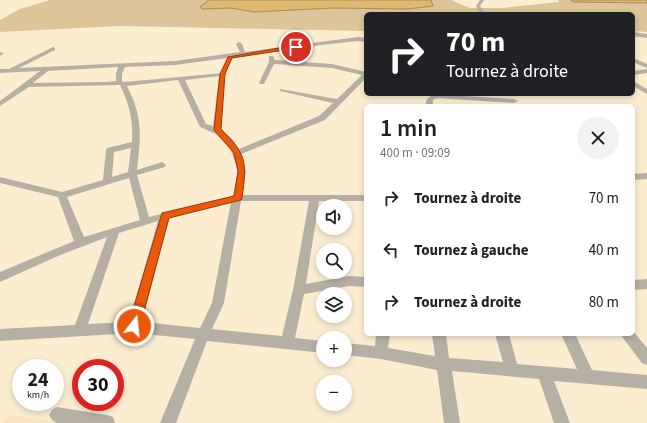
<!DOCTYPE html>
<html lang="fr">
<meta charset="utf-8">
<style>
:root{--surface:#fff;--page:#f2f2f2;--text:#202124;--muted:#757577}
body{margin:0;font-family:"Source Sans 3",sans-serif;background:var(--page);color:var(--text);height:100vh;display:flex;flex-direction:column;font-size:15px;white-space:nowrap}
*{box-sizing:border-box;margin:0}
p{font-size:13px;color:var(--muted)}
.icon{flex:none;width:22px;height:22px;fill:none;stroke:currentColor;stroke-width:2;stroke-linecap:round;stroke-linejoin:round}
.map{position:relative;flex:1;overflow:hidden}
.drawer{position:absolute;left:364px;top:104px;width:271px;height:232px;display:flex;flex-direction:column;background:var(--surface);border-radius:6px;box-shadow:0 2px 6px #0003}
.drawer>*{flex:none}
.banner{position:absolute;left:364px;top:12px;width:271px;height:84px;border-radius:6px;box-shadow:0 2px 6px #0003;background:#202124;color:#fff;overflow:hidden}
.buttons{position:absolute;left:316px;top:199px;display:grid;gap:8px}
.buttons a{display:grid;place-items:center;width:36px;height:36px;border-radius:50%;background:var(--surface);box-shadow:0 2px 6px #0003;font-size:20px}
.speed{position:absolute;left:12px;top:359px;display:flex;gap:8px;font-size:20px;font-weight:700;text-align:center}
.speed>*{display:grid;place-content:center;width:52px;height:52px;border-radius:50%;background:var(--surface);box-shadow:0 2px 6px #0003;line-height:1}
.speed small{font-size:10px;font-weight:400}
.speed .limit{border:6px solid #d22;background:#fff;color:#111}
.pin{position:absolute;display:grid;place-items:center;width:34px;height:34px;color:#fff;margin:-17px;border:2px solid #fff;border-radius:50%;box-shadow:0 1px 4px #0007}
.me{position:absolute;width:44px;margin:-22px;rotate:16deg;stroke-linejoin:round;filter:drop-shadow(0 0 3px #0008)}
.turn{display:flex;align-items:center;gap:14px;height:84px;padding:0 16px;font-size:18px}
.turn .icon{width:52px;height:52px;stroke-width:2.5}
.turn b{display:block;font-size:28px;line-height:34px}
.round{display:grid;place-items:center;flex:none;width:42px;height:42px;border-radius:21px;background:var(--page)}
.headline{display:flex;align-items:center;justify-content:space-between;height:68px;padding:0 16px}
h1{font-size:24px;font-weight:600;line-height:30px}
ul{padding:0;list-style:none}
li{display:flex;align-items:center;gap:12px;height:52px;padding:0 16px}
li div{flex:1}
li b{display:block;font-size:15px}
li em{font-style:normal}
.map>svg:first-child{display:block}
.built{fill:#f7e4c1}
.green{fill:#dcc599}
.water{fill:#deb970;stroke:#a88c56}
.lines{fill:none;stroke-linecap:round;stroke-linejoin:round}
.minor{fill:#b6b0a4;fill-rule:evenodd}
.route{fill:#ea580c;stroke:#983908}
</style>
<div class="map">
<svg width="647" height="423" viewBox="0 0 647 423">
<rect width="100%" height="100%" fill="#fcedd1"/>
<path class="built" d="M9 415 69 423H3Z"/>
<path class="green" d="M50 0H451L470 8H502L559 2 558 0H571L573 2 647 3V32L633 31V14H366V31L119 26 0 32V20L20 9Z"/>
<g class="water">
<path d="M209 0H431L433 6 408 9 333 8 254 12 231 8 202 9 200 7Z"/>
<path d="M571 0H647V3L573 2Z"/>
</g>
<g class="lines">
<g class="minor">
<path d="M480 0H484L480 6 484 12 482 14H476L479 12 476 6Z"/>
<path d="M633 32 647 34V38L633 36Z"/>
<path d="M358 37 366 38V42L358 41 321 45 247 55 244 57 242 56 175 65 125 67 122 74V81L124 82 224 73 221 130 233 140 239 149 319 116 333 103 280 91V89L337 99 362 75 332 68 274 64 264 84H260L259 83 269 62V56H273L275 60 332 64 366 72V78L325 120 241 154 246 171 242 195H366V201H319L306 284 349 276 366 277V287L349 286 304 294 295 338 323 341V353L207 341 176 423H160L195 339 134 333 0 341V329L75 325 107 237 58 256 0 282V272L74 241 58 197 0 183V177L62 192 103 180 106 150 107 148 132 142C133 120 130 106 120 85L29 87 0 106V101L40 71 0 73V69H9L53 47 55 48V50L19 68 175 61 240 52 236 44 239 42 242 44 245 52ZM118 67 116 74V81L105 82 33 83 48 71ZM219 76 213 126 206 124 185 80ZM178 80 200 127 216 134 230 148 238 171 233 196 149 217 137 175 165 167 166 165 162 162 137 170C141 136 143 117 127 86ZM131 148 128 172 112 177 114 152ZM129 178 140 220 84 237 67 197ZM241 201H309L293 290 282 336 212 329 224 303ZM231 202 212 303 200 328 142 322 169 218ZM158 221 129 322 88 324 119 233Z"/>
<path d="M0 52 4 53 0 56Z"/>
<path d="M633 58 647 64V68L633 62Z"/>
<path d="M647 69V73L633 75V71Z"/>
<path d="M633 81 647 89V94L633 86Z"/>
<path d="M430 94 514 99 518 101 514 103 437 98 433 100V106H425L427 99 431 96Z"/>
<path d="M647 173V179L633 180V174Z"/>
<path d="M647 279V289L633 290V280Z"/>
<path d="M633 331 647 348V365L642 363 620 334H633Z"/>
<path d="M376 334H390L388 348 435 356 432 334H446L449 358 503 362 495 334H509L517 364 577 369 561 334H575L592 370 647 375V389L554 381 570 423H554L539 379 452 371 460 423H444L437 370 381 359 345 355V343L375 346Z"/>
<path d="M57 407 107 415 113 417 115 423H57L52 420 49 415 52 410Z"/>
</g>
</g>
<path class="route" d="M296 45 298 46V48L232 58 225 74 221 129C247 155 247 162 242 198L241 200 169 218 140 326 138 330 134 332 130 330 128 326 162 213 234 196 238 171 234 153 214 130 220 74 228 57Z"/>
</svg>
<div class="buttons">
<a><svg class="icon" aria-label="sound" viewBox="0 0 24 24"><path d="M4 9h4l5-4v14l-5-4H4zM17 9q2 3 0 6"/></svg></a>
<a><svg class="icon" aria-label="search" viewBox="0 0 24 24"><circle cx="10" cy="10" r="6"/><path d="M15 15l6 6"/></svg></a>
<a><svg class="icon" aria-label="layers" viewBox="0 0 24 24"><path d="M12 4l9 5-9 5-9-5zM3 14l9 5 9-5"/></svg></a>
<a>+</a>
<a>−</a>
</div>
<div class="speed"><div>24<small>km/h</small></div><div class="limit">30</div></div>
<div class="pin" style="left:296px;top:47px;background:#d93025"><svg class="icon" aria-label="arrive" viewBox="0 0 24 24"><path d="M6 21V4h12l-3 4 3 4H6"/></svg></div>
<svg class="me" style="left:134px;top:326px" viewBox="-20 -20 40 40"><circle r="17" fill="#ea580c" stroke="#fff" stroke-width="3"/><path d="M0-11L8 9 0 5-8 9z" fill="#fff"/></svg>
<div class="banner">
<div class="turn"><svg class="icon" aria-label="right" viewBox="0 0 24 24"><path d="M7 20v-9h11M14 6l5 5-5 5"/></svg><div><b>70 m</b>Tournez à droite</div></div>
</div>
<section class="drawer">
<div class="headline"><div><h1>1 min</h1><p>400 m · 09:09</p></div><a class="round"><svg class="icon" aria-label="close" viewBox="0 0 24 24"><path d="M6 6l12 12M18 6L6 18"/></svg></a></div>
<ul>
<li><svg class="icon" aria-label="right" viewBox="0 0 24 24"><path d="M7 20v-9h11M14 6l5 5-5 5"/></svg><div><b>Tournez à droite</b></div><em>70 m</em></li>
<li><svg class="icon" aria-label="left" viewBox="0 0 24 24"><path d="M17 20v-9H6M10 6l-5 5 5 5"/></svg><div><b>Tournez à gauche</b></div><em>40 m</em></li>
<li><svg class="icon" aria-label="right" viewBox="0 0 24 24"><path d="M7 20v-9h11M14 6l5 5-5 5"/></svg><div><b>Tournez à droite</b></div><em>80 m</em></li>
</ul>
</section>
</div>
